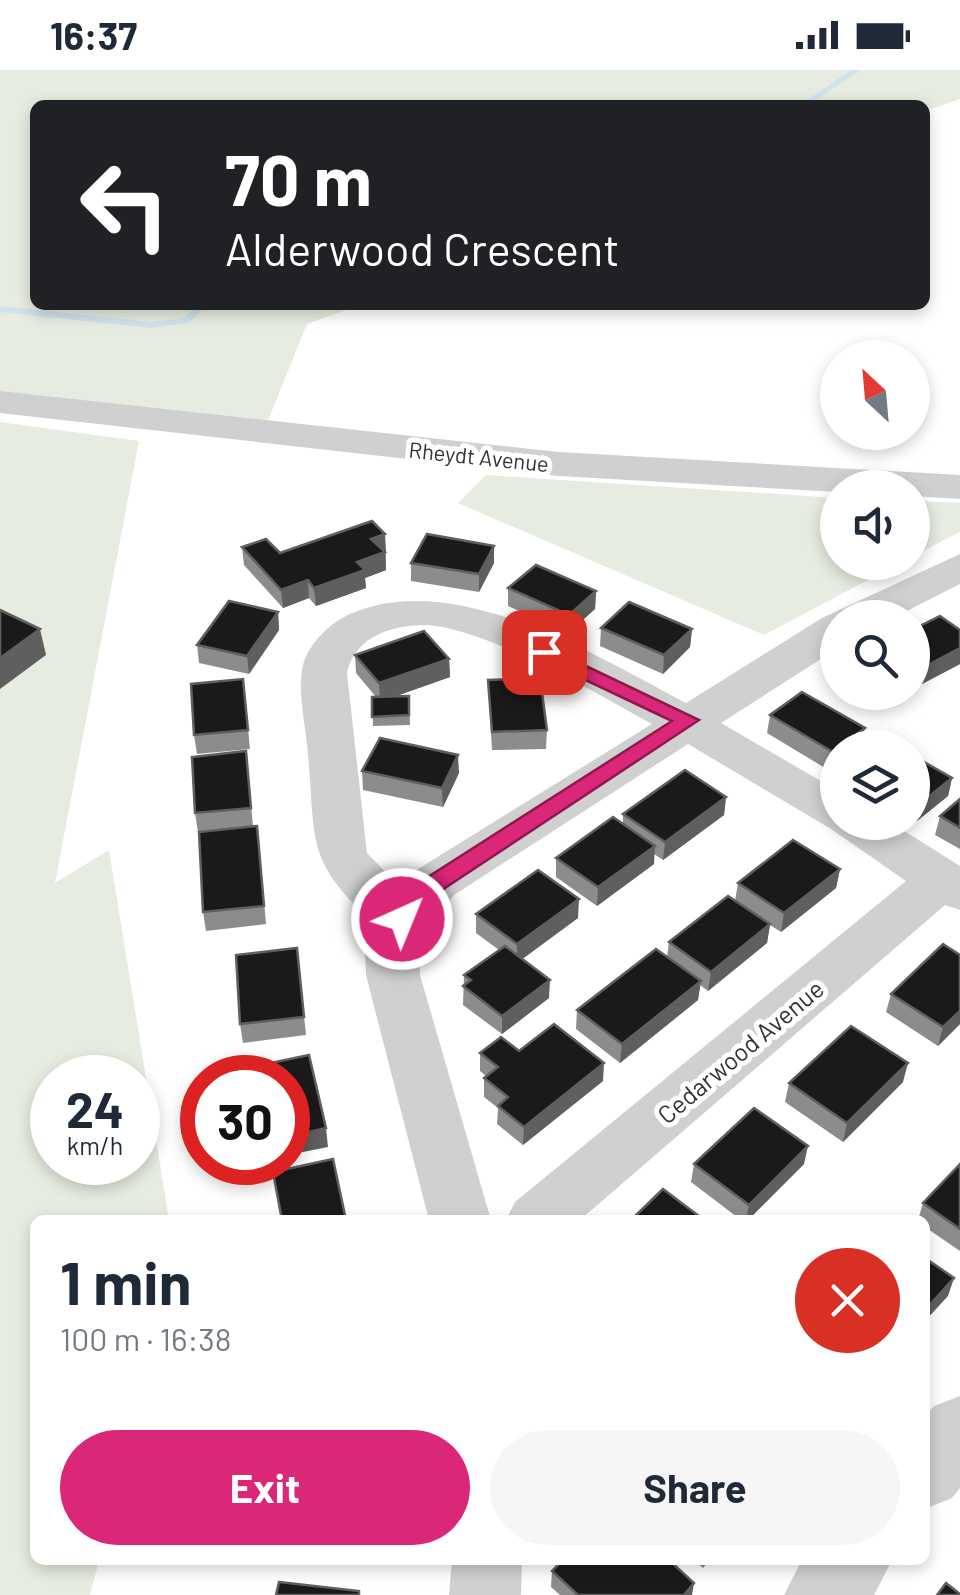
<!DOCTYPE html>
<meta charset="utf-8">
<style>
:root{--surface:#fff;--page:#f6f6f7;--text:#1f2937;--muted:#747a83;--accent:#db2777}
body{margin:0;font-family:Barlow,sans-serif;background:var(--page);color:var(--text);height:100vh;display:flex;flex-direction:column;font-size:38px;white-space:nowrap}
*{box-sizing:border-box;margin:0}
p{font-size:32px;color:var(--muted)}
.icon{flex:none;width:55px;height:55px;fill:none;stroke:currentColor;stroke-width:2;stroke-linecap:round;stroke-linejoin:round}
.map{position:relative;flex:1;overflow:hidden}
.side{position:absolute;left:30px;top:1145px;width:900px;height:350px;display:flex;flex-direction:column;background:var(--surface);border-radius:15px;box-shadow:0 5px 15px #0003}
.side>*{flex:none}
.guide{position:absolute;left:30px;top:30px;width:900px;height:210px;border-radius:15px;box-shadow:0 5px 15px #0003;background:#202124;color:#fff;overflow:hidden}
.needle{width:65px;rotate:334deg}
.controls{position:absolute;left:820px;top:270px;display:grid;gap:20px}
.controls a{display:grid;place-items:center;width:110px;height:110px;border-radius:50%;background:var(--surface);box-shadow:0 5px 15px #0003;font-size:50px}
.speed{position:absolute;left:30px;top:985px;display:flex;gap:20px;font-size:50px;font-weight:700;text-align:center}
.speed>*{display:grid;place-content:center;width:130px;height:130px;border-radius:50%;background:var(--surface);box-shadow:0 5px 15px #0003;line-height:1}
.speed small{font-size:25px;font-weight:400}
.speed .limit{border:15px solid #d22;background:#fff;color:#111}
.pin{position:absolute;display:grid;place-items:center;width:85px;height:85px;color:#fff;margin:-42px;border-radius:20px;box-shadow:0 5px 15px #0006}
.me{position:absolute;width:110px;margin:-55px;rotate:44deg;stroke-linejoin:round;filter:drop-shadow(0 0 8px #0008)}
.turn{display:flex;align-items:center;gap:35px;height:210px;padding:0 30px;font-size:45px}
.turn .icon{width:130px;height:130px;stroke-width:2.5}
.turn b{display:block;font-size:70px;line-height:85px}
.round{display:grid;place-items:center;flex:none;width:105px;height:105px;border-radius:52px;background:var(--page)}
.overview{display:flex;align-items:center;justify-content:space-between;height:170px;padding:0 30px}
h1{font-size:60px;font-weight:700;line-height:75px}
.action{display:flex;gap:20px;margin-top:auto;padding:20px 30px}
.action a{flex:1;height:115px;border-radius:60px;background:var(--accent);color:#fff;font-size:40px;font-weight:700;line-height:115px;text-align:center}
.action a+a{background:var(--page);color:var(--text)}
.status{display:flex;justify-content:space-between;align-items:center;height:70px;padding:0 50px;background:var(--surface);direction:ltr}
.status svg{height:28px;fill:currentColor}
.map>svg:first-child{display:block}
.green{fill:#e6ecdf;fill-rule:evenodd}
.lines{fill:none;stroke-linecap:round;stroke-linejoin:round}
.stream{fill:#cfe2ee;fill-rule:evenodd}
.minor{fill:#d0d0d0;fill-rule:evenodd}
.tertiary{fill:#d0d0d0;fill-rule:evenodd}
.wall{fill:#8c8c8c}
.shaded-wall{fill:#5f5f5f}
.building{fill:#1a1a1a;stroke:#5f5f5f;stroke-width:2.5}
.route{fill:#db2777;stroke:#8e194d;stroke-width:2.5}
.labels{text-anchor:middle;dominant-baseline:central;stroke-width:10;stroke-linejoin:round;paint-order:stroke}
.far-street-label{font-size:22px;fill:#333;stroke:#fff}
.street-label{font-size:25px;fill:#333;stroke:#fff}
</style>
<div class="status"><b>16:37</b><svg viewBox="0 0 49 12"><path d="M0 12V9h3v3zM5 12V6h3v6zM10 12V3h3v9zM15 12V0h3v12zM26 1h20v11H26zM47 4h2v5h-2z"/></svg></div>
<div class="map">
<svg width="960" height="1525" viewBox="0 0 960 1525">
<rect width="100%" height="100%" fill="#fff"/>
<g class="green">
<path d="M0 0H960V29L925 41V35H35V235H360L307 254 267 353 0 324Z"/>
<path d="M0 352 139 371 55 813 109 780 169 1150H35V1490H99L90 1525H0ZM52 1008H138V1092H52Z"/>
<path d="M486 405 837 428 838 492 900 493 764 565 458 433Z"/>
<path d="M913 431 960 433V462L913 486Z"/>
</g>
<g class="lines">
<g class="stream">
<path d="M851 0H860L809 35H800Z"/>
<path d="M199 235H208L188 253 151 258 0 242V236L151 252 182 249Z"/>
</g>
<g class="minor">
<path d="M0 321 559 382 960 405V429L912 426V418H838V422L559 406 0 343Z"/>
<path d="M960 484V514L893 548H838V578L721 653 838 721V752H890L960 796V840L945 835 580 1150H506L515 1132 906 811 831 759 688 674 454 825C430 852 418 868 420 905L491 1150H429L366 905 365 882 374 854C305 789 316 774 308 684 306 658 298 626 302 600 306 576 328 554 350 544 453 498 594 584 686 633L822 548ZM427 555C488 559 596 623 652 654L418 799 400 817 367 783 347 603C355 566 392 555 427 555Z"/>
<path d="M452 1490H522L521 1525H449Z"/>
</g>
<g class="tertiary">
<path d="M960 1326V1418L952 1428 925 1439V1346L934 1336Z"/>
<path d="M802 1490H892L874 1525H784Z"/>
</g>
</g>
<g class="wall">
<path d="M242 477 280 483 386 481V500L365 508 366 518 316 536 309 528 283 538 244 495Z"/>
<path d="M411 493H494L479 522 411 511Z"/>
<path d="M508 518 596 521 595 539 568 563 508 536Z"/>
<path d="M278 542 279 560 249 604 199 593 197 575Z"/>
<path d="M601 558 692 559 690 577 663 604 600 576Z"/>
<path d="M912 560H960V594L922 614 912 607Z"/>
<path d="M355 585 449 589 450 607 395 626H409L410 655 373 656 372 627H376L356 603Z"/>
<path d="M243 609 250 679 197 684 194 665Z"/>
<path d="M488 610 547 660 546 679 492 680Z"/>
<path d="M770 645 861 676 838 678V695L830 701 767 663Z"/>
<path d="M246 681 253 756 198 762 195 743Z"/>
<path d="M912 685 952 708 948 726 917 751 912 748Z"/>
<path d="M362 701 459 703 443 737 363 720Z"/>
<path d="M726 727 724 745 663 790 654 784V794L597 836 556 807V788L623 754V744Z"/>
<path d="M960 729V779L935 765 940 746Z"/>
<path d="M259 775 266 854 206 861 203 842Z"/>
<path d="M840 799 836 818 781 862 770 855 767 873 708 921 700 915 698 930 620 993 576 959 577 940 667 887 669 872 735 831 738 813Z"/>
<path d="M476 844 578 848 522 889 549 928 502 964 463 935 464 905 499 880 476 863Z"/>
<path d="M297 878 306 965 243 973 240 954Z"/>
<path d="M960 885V954L938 976 886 942 891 924Z"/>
<path d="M519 981 603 1011 523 1075 497 1054 498 1038 484 1027V1008L486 1006 480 1001V983Z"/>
<path d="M903 1012 843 1072 785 1032 789 1013Z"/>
<path d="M694 1094H804L748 1150H741L691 1112Z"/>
<path d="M960 1094V1181L925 1157V1150H918L923 1133Z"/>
<path d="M694 1490H710L703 1498Z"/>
<path d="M552 1501 692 1525H560L551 1517Z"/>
</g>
<g class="shaded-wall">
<path d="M385 464 386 481 372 486 371 469Z"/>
<path d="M494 476V493L479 522V504Z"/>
<path d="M385 482 386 500 365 508 366 518 316 536 314 518 357 492Z"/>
<path d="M308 510 309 528 283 538 281 520Z"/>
<path d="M596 521 595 539 568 563 569 545Z"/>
<path d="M278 542 279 560 249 604 247 586Z"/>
<path d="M40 559 46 585 0 619V588Z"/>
<path d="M692 559 690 577 663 604 664 585Z"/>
<path d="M960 578V594L922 614 926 596Z"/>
<path d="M449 589 450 607 380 632 379 613Z"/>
<path d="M865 658 860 678H839Z"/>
<path d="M838 679V695L830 701 833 682Z"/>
<path d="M458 685 459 703 443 737 442 718Z"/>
<path d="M952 708 948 726 917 751 922 732Z"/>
<path d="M726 727 724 745 663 790 665 772Z"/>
<path d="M655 776 654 794 597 836 598 817Z"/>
<path d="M840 799 836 818 781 862 784 843Z"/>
<path d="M579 829 578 848 517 893V874Z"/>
<path d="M770 854 767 873 708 921 711 902Z"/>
<path d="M550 910 549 928 502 964V946Z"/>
<path d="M701 911 698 930 620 993 622 974Z"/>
<path d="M960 941V954L938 976 943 957Z"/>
<path d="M604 993 603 1011 523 1075 524 1057Z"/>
<path d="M908 993 903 1012 843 1072 847 1053Z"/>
<path d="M326 1058 328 1077 288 1085V1067Z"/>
<path d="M808 1076 804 1094 748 1150H746L749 1135Z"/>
<path d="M954 1208 948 1226 925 1251V1240Z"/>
<path d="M694 1513 692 1525H684Z"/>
</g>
<g class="building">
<path d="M372 451 385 464 371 469 385 482 357 492 365 500 314 518 308 510 281 520 242 477 266 469 280 483Z"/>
<path d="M427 464 494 476 479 504 411 493Z"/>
<path d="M536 495 596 521 569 545 508 518Z"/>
<path d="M229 531 278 542 247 586 197 575Z"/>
<path d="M629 532 692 559 664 585 601 558Z"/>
<path d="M0 540 40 559 0 588Z"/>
<path d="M940 546 960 560V578L926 596 912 586V560Z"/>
<path d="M424 561 449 589 379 613 355 585Z"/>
<path d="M540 608 547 660 492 662 488 610Z"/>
<path d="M243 609 248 660 194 665 191 614Z"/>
<path d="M802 622 865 658 833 682 770 645Z"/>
<path d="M409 626V645L372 647V627Z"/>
<path d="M380 668 458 685 442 718 362 701Z"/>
<path d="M884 668 900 678H872Z"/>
<path d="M246 681 251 738 195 743 192 687Z"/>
<path d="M912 685 952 708 922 732 912 727Z"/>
<path d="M685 700 726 727 665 772 623 744Z"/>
<path d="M960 729V758L940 746Z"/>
<path d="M613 747 655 776 598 817 556 788Z"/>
<path d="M257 756 264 836 203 842 199 762Z"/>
<path d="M793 770 840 799 784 843 738 813Z"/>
<path d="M538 800 579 829 517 874 476 844Z"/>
<path d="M728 826 770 854 711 902 669 872Z"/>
<path d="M943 874 960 885V941L943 957 891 924Z"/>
<path d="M505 876 550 910 502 946 463 916 471 910 464 905Z"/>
<path d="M297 878 304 947 240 954 236 885Z"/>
<path d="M656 879 701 911 622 974 577 940Z"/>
<path d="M554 954 604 993 524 1057 498 1036 508 1027 484 1008 498 997 480 983 501 967 519 981Z"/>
<path d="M851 956 908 993 847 1053 789 1013Z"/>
<path d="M309 985 326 1058 288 1067V1008H254L252 997Z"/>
<path d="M754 1038 808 1076 749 1135 694 1094Z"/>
<path d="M333 1089 346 1150H282L273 1102Z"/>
<path d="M960 1094V1159L923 1133Z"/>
<path d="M663 1119 704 1150H631Z"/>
<path d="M925 1188 954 1208 925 1240Z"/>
<path d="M563 1490H669L694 1513 684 1525H578L552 1501Z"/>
<path d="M279 1512 359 1521V1525H276Z"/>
<path d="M946 1513 960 1524V1525H937Z"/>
</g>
<path class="route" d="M544 576 699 650 445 818 410 855H393V843L428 807 672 651 537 587 534 582Z"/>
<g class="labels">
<g class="far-street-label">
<text transform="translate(479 386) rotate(6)">Rheydt Avenue</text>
</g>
<g class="street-label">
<text transform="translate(740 981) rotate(-40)">Cedarwood Avenue</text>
</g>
</g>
</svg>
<div class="controls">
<a><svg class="needle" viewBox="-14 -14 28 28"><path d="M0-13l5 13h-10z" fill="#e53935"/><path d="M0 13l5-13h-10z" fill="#747a83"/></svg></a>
<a><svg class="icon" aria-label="sound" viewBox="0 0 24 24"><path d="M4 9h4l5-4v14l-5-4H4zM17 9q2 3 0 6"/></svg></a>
<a><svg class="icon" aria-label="search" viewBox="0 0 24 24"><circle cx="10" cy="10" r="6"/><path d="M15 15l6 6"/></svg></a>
<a><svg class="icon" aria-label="layers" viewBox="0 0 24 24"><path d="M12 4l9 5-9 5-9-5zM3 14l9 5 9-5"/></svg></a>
</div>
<div class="speed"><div>24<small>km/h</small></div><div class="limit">30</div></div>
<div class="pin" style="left:544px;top:582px;background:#d93025"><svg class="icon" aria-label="arrive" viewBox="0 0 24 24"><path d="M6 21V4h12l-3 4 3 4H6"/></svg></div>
<svg class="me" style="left:402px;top:849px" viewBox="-20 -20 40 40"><circle r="17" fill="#db2777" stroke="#fff" stroke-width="3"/><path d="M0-11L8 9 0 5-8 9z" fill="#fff"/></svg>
<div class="guide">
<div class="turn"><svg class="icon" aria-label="left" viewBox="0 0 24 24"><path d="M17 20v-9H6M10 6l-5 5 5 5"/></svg><div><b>70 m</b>Alderwood Crescent</div></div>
</div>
<section class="side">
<div class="overview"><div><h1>1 min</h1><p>100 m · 16:38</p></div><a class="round" style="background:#d93025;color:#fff"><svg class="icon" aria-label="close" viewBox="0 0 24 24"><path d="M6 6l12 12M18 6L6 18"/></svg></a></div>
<div class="action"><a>Exit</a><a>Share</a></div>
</section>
</div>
